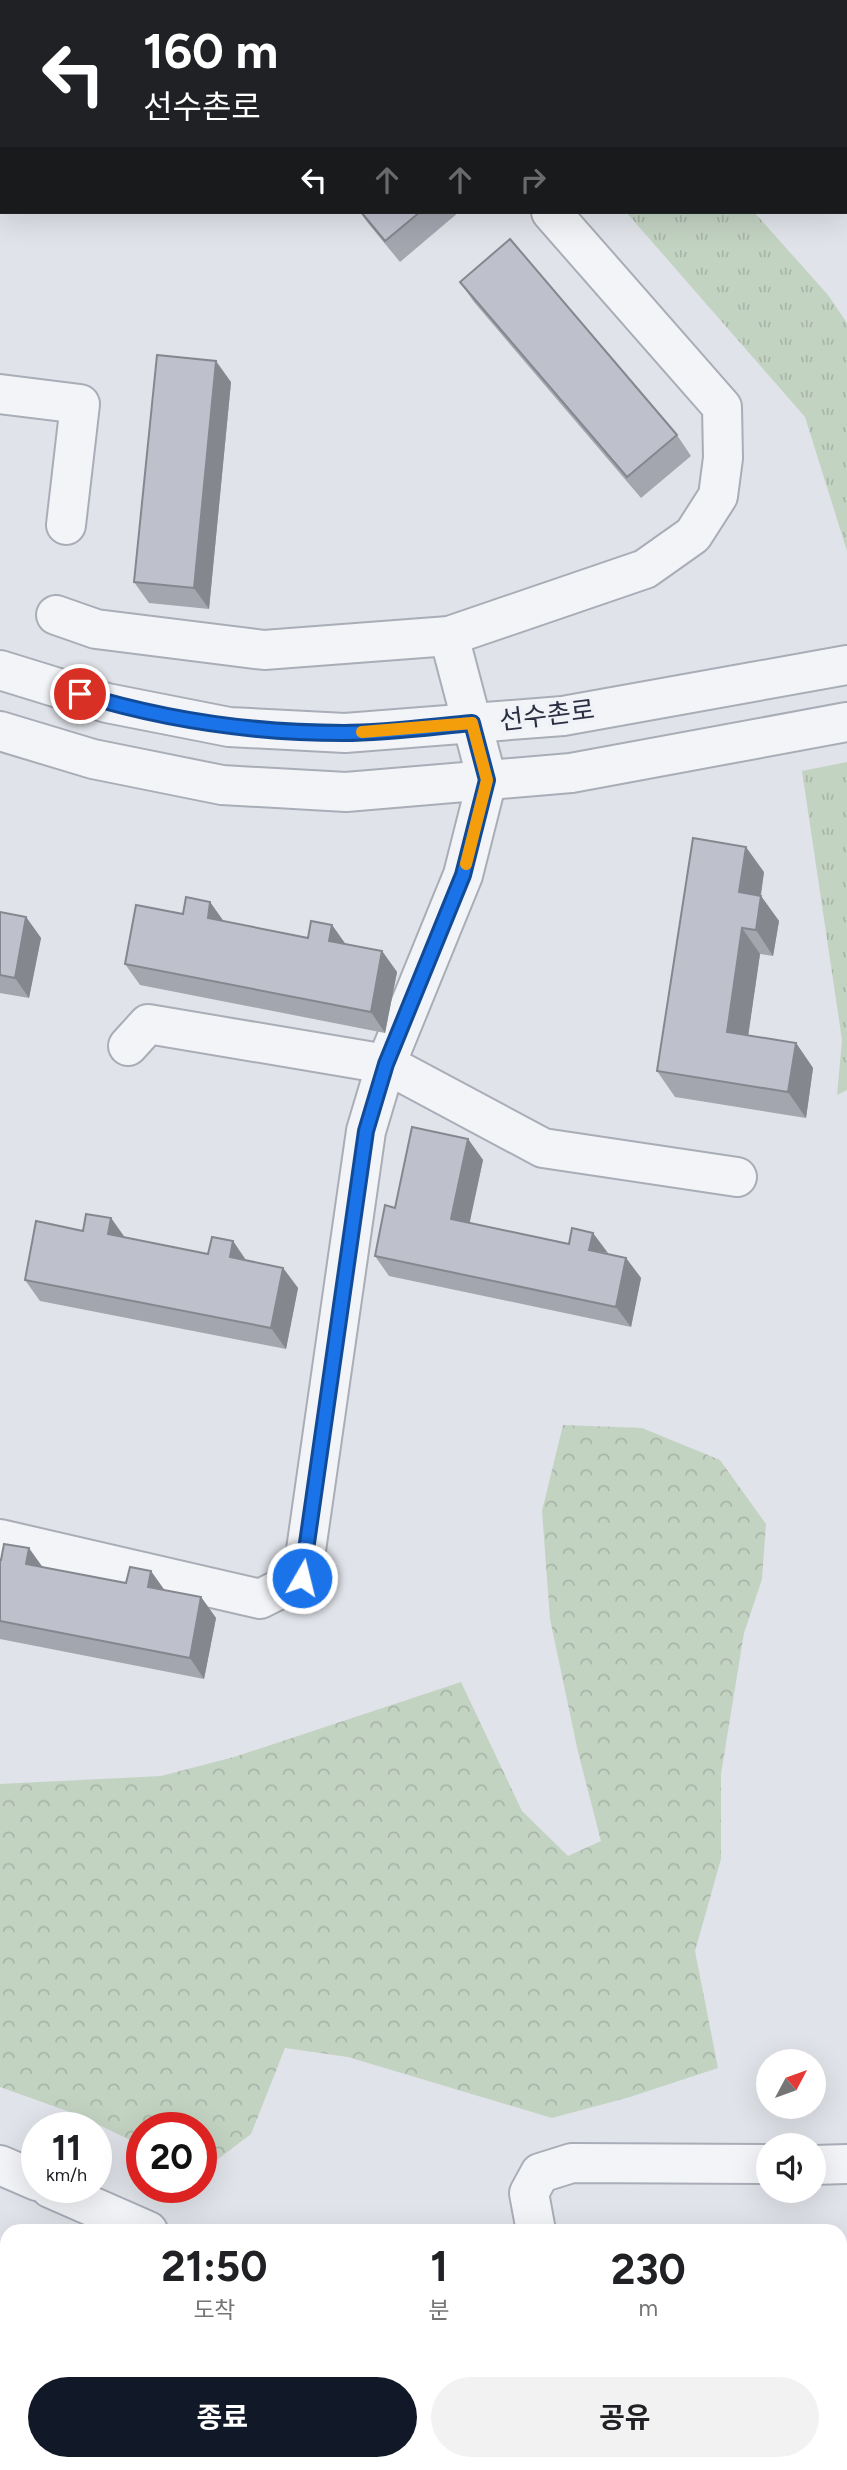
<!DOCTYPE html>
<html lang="ko">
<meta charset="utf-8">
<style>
:root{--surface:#fff;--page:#f2f2f2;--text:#202124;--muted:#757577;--accent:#111827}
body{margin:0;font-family:Figtree,"Noto Sans KR",sans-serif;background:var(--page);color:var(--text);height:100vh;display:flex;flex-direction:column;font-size:26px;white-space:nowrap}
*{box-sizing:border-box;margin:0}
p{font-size:23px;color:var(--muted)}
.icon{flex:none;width:38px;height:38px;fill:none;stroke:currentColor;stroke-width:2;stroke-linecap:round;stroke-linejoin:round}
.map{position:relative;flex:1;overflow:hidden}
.drawer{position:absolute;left:0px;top:2224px;width:847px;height:247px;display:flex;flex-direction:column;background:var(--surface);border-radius:21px 21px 0 0;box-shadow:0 7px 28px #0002}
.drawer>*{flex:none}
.guide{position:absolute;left:0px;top:0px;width:847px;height:214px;box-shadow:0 7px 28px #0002;background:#202124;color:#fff;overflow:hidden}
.needle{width:46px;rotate:49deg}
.controls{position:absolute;left:756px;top:2049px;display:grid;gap:14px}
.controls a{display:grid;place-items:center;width:70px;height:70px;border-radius:50%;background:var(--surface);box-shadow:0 7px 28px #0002;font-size:35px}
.speed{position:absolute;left:21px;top:2112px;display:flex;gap:14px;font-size:35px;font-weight:700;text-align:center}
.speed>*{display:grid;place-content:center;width:91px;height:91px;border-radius:50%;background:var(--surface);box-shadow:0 7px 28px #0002;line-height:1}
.speed small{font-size:18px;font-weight:400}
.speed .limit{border:10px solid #d22;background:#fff;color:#111}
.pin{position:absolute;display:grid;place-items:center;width:60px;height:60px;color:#fff;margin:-30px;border:4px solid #fff;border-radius:50%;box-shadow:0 2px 7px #0007}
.me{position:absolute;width:77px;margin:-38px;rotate:8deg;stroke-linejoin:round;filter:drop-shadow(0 0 5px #0008)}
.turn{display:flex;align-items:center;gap:24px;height:147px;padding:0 28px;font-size:32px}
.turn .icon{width:91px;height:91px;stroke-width:2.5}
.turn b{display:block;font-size:49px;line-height:60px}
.lanes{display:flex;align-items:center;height:66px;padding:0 28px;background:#0003;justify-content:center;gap:35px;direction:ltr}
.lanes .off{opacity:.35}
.eta{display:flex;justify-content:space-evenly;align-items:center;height:119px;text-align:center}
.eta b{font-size:42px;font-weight:700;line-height:49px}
.action{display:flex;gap:14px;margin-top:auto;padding:14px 28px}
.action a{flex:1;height:80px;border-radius:42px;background:var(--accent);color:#fff;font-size:28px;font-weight:700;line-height:80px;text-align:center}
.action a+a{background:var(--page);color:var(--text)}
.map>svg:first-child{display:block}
.forest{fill:url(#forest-crowns)}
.park{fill:url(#park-tufts)}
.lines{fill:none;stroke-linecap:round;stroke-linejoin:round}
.minor-casing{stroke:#a9adb7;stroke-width:42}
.minor{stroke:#f3f4f7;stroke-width:38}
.wall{fill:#a3a6af}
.shaded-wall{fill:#85878f}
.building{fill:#bec1cc;stroke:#85878f;stroke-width:2}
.route-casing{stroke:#114b97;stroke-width:18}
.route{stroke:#1a73e8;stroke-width:12}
.slow{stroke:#f59e0b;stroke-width:12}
.labels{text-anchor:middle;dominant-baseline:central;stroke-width:7;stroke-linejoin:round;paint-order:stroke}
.street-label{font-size:26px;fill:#292e41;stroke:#f0f2f7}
</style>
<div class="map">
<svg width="847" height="2470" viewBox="0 0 847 2470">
<defs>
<pattern id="forest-crowns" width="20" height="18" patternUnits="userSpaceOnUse" patternTransform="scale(1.75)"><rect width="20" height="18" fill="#c3d3c2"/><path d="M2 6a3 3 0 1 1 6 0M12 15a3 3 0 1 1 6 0" fill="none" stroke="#a8b5a8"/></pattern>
<pattern id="park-tufts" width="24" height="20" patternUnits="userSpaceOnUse" patternTransform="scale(1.75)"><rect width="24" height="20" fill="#c3d3c2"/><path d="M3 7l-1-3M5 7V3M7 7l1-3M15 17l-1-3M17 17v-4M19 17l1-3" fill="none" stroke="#a8b5a8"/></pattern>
</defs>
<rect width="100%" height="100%" fill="#e0e3e9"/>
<g class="forest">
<path d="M563 1425 642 1428 720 1460 766 1524 762 1579 744 1633 721 1774V1859L695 1951 718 2068 630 2097 552 2118 348 2057 285 2048 251 2134 201 2172V2128H142V2146L81 2116 0 2087V1784L161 1776 234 1757 461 1682 522 1811 568 1856 601 1841 578 1752 550 1619 542 1511Z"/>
<path d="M840 2415 847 2427V2470H688L686 2464H840Z"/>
</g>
<g class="park">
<path d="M626 212H754L828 295 847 323V551L805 417Z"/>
<path d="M847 762V1090L837 1095 842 1040 802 771Z"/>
</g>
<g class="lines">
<defs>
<g id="minor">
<path d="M365 0 366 2"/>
<path d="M0 394 80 404 66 525"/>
<path d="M56 615 96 629 264 650 449 636 645 569 693 535 718 496 723 458 722 407 551 212"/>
<path d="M0 670 107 703 229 727 345 733 563 716 847 665"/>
<path d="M0 731 93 759 222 785 346 792 571 773 847 722"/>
<path d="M128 1046 148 1024 386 1064 543 1148 737 1177"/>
<path d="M0 1539 260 1599 302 1578 366 1131 386 1064 463 875 487 780 449 636"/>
<path d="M0 2165 37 2181"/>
<path d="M814 2165 847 2164"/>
<path d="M50 2188 148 2231"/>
<path d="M536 2231 529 2193 540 2173 572 2163 768 2164"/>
<path d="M197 2470 200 2464"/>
<path d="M618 2470 621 2464"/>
</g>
</defs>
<use href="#minor" class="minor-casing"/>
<use href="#minor" class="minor"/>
</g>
<g class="wall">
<path d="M360 212H459L400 262 368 223Z"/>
<path d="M460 282 677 435 691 456 641 498 474 302Z"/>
<path d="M231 382 209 609 149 603 134 582Z"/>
<path d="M764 872 761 896 779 921 773 956 760 954 748 1035 796 1043 813 1068 806 1118 675 1097 657 1071Z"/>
<path d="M210 902 223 921 308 938 332 925 345 944 382 951 397 972 385 1033 140 985 125 964 183 914Z"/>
<path d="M0 912 26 917 41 938 29 998 0 993Z"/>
<path d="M468 1139 483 1160 469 1223 626 1258 641 1278 631 1327 389 1276 375 1256 395 1208Z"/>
<path d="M111 1218 124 1237 208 1254 233 1241 246 1260 283 1268 298 1288 286 1349 40 1301 25 1280 83 1231Z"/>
<path d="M0 1560 201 1597 216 1618 204 1679 0 1639Z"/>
</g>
<g class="shaded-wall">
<path d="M207 0H224L223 2H207Z"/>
<path d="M216 361 231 382 209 609 194 588Z"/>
<path d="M746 847 764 872 757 918 739 892Z"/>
<path d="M761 896 779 921 773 956 756 930Z"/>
<path d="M210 902 225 923 208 918Z"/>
<path d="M26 917 41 938 29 998 15 978Z"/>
<path d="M332 925 347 946 329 941Z"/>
<path d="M742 928 760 954 745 1058 727 1032Z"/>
<path d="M382 951 397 972 385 1033 371 1012Z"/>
<path d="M796 1043 813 1068 806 1118 788 1092Z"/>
<path d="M468 1139 483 1160 466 1240 451 1219Z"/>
<path d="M111 1218 126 1239 108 1234Z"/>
<path d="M593 1233 608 1253 589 1250Z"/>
<path d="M233 1241 247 1262 230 1257Z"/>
<path d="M626 1258 641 1278 631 1327 616 1307Z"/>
<path d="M283 1268 298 1288 286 1349 271 1328Z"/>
<path d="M29 1548 44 1569 26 1564Z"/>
<path d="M151 1571 166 1592 148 1587Z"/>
<path d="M201 1597 216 1618 204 1679 190 1658Z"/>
<path d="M534 2464H560L562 2468 561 2470H532Z"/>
</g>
<g class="building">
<rect x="111" y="0" width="96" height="2"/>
<path d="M740 0H826L824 2H741Z"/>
<path d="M845 30 847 32V122L845 120Z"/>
<path d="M361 212H420L385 241Z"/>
<path d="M510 239 677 435 627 477 460 282Z"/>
<path d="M157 355 216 361 194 588 134 582Z"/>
<path d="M693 838 746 847 739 892 761 896 756 930 742 928 727 1032 796 1043 788 1092 657 1071Z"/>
<path d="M186 897 210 902 208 918 308 938 311 921 332 925 329 941 382 951 371 1012 125 964 136 905 183 914Z"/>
<path d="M0 912 26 917 15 978 0 975Z"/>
<path d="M412 1127 468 1139 451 1219 569 1244 572 1228 593 1233 589 1250 626 1258 616 1307 375 1256 385 1205 395 1208Z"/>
<path d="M86 1214 111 1218 108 1234 208 1254 212 1237 233 1241 230 1257 283 1268 271 1328 25 1280 36 1221 83 1231Z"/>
<path d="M4 1544 29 1548 26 1564 126 1583 130 1567 151 1571 148 1587 201 1597 190 1658 0 1621V1560H1Z"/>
<path d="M267 2464H534L532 2470H265Z"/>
</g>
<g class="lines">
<defs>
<path id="route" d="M80 694C165 720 256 733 344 733 386 733 430 727 472 723L487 780 463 875 386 1064 366 1131 302 1578"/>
</defs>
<use href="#route" class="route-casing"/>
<use href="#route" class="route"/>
<path class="slow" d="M362 732 472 723 487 780 466 864"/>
</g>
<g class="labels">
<g class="street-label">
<text transform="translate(547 715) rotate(-7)">선수촌로</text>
</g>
</g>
</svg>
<div class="controls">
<a><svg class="needle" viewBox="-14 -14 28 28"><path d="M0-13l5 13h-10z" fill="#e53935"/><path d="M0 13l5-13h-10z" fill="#757577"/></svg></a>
<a><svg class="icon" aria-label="sound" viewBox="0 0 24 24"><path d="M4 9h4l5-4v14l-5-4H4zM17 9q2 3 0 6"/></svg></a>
</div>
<div class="speed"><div>11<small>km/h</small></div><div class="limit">20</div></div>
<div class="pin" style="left:80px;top:694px;background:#d93025"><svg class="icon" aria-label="arrive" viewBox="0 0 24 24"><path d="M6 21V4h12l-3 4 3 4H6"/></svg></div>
<svg class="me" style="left:302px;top:1578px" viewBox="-20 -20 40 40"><circle r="17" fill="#1a73e8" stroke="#fff" stroke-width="3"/><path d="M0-11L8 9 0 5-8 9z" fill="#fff"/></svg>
<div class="guide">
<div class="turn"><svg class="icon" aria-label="left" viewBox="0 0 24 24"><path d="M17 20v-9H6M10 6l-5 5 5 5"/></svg><div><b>160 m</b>선수촌로</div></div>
<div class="lanes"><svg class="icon" aria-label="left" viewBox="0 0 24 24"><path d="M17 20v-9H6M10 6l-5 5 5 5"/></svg><svg class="icon off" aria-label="ahead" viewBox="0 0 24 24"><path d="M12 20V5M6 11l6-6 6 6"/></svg><svg class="icon off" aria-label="ahead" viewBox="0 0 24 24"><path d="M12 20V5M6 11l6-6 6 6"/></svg><svg class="icon off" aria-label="right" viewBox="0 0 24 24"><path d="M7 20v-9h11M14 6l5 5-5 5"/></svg></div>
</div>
<section class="drawer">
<div class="eta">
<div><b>21:50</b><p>도착</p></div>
<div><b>1</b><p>분</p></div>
<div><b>230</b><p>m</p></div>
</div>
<div class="action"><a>종료</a><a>공유</a></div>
</section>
</div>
